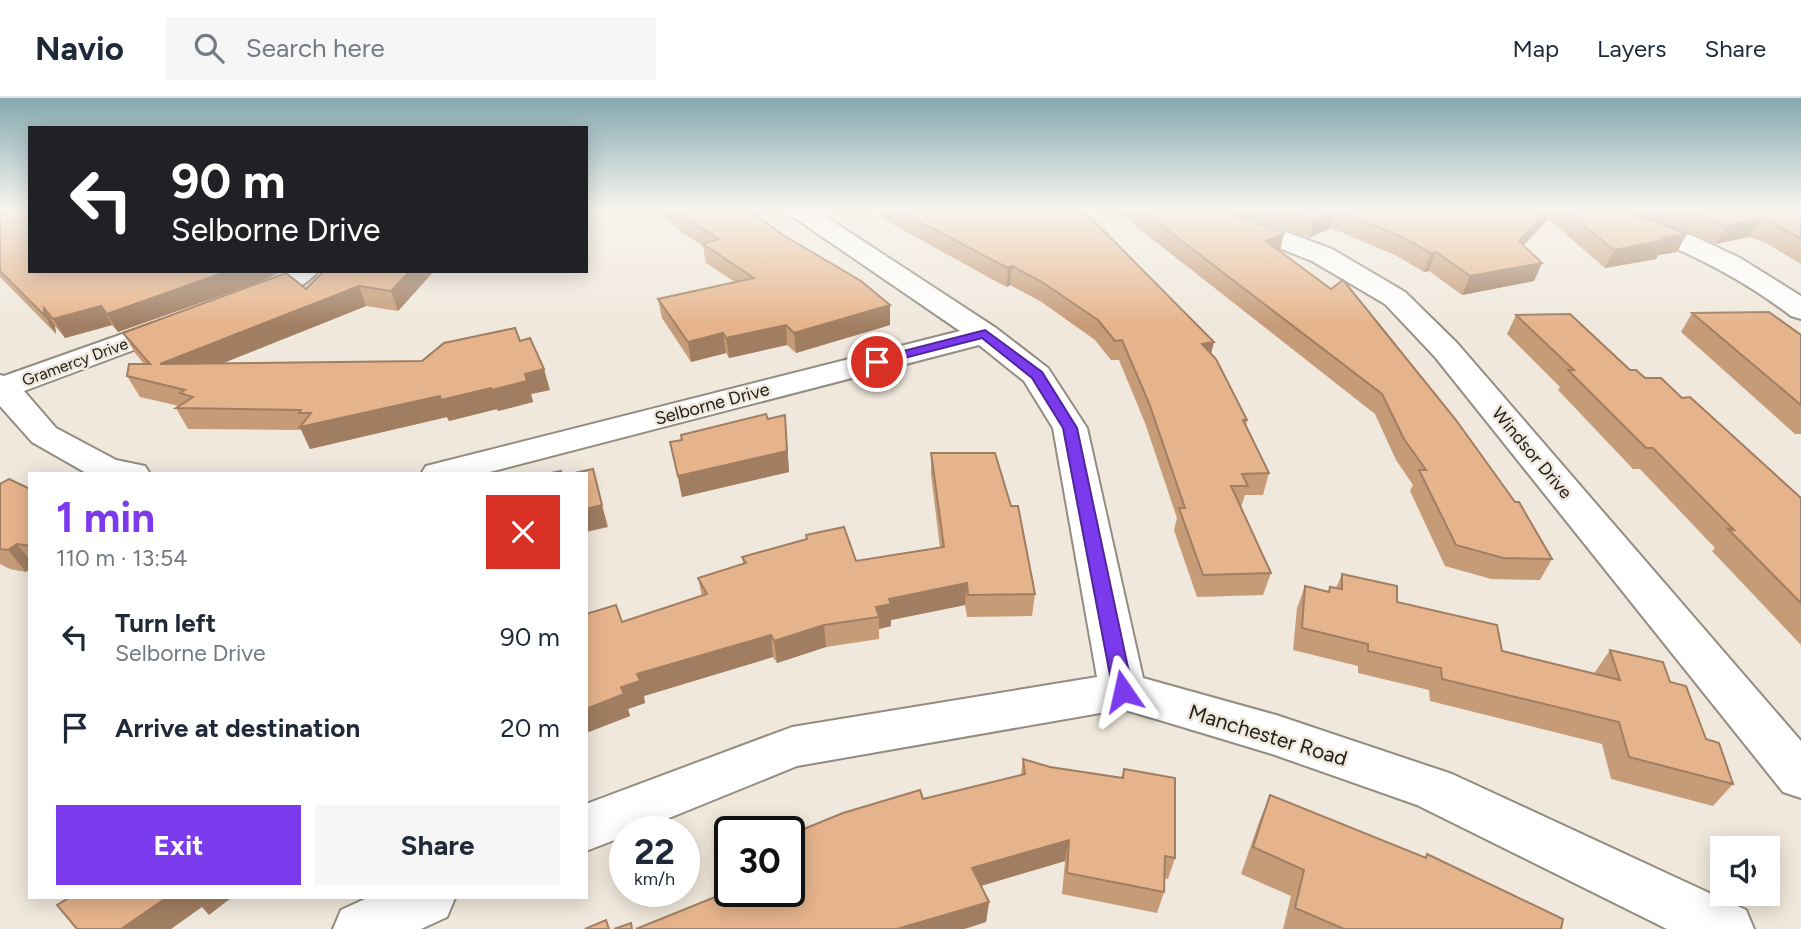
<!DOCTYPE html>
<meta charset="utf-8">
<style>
:root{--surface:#fff;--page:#f6f6f7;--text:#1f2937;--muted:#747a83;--line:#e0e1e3;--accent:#7c3aed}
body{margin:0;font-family:Figtree,sans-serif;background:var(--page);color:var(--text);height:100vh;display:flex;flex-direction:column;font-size:26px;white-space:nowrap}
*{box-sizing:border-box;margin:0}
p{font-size:23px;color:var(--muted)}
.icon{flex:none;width:38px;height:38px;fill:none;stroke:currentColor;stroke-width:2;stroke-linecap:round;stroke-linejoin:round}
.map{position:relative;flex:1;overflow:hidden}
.details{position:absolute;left:28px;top:374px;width:560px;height:427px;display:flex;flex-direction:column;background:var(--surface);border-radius:0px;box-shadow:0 4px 18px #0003}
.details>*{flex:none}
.hud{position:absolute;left:28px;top:28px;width:560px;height:147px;border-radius:0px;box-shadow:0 4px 18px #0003;background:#202124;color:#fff;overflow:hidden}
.tools{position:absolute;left:1710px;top:738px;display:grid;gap:14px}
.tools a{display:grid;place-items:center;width:70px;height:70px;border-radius:0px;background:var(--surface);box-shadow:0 4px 18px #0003;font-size:35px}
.speed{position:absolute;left:609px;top:718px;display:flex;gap:14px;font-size:35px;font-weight:700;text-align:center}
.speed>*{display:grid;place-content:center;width:91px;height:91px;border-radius:50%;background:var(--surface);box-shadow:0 4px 18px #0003;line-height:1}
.speed small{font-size:18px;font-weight:400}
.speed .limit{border:4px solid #111;border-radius:10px;background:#fff;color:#111}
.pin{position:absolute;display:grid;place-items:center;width:60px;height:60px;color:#fff;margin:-30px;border:4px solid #fff;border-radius:50%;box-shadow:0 2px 7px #0007}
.me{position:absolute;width:77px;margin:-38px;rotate:349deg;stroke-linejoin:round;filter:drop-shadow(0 0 5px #0008)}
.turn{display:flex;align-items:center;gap:24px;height:147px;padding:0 28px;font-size:32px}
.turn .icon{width:91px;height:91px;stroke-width:2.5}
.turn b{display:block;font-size:49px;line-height:60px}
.round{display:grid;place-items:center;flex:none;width:74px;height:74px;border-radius:0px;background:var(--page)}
.summary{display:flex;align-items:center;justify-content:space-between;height:119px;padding:0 28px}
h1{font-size:42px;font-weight:700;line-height:52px;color:var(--accent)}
.primary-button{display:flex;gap:14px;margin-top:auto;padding:14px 28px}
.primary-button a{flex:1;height:80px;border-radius:0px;background:var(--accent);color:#fff;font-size:28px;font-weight:700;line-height:80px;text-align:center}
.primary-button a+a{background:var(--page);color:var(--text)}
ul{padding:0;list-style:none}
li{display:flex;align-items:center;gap:21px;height:91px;padding:0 28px}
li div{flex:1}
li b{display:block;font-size:26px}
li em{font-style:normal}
header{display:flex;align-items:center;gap:42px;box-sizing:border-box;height:98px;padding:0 35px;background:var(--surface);border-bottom:2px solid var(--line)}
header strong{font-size:33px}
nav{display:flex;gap:38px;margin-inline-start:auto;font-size:24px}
.search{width:490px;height:63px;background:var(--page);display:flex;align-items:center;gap:18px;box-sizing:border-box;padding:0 24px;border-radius:0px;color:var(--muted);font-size:26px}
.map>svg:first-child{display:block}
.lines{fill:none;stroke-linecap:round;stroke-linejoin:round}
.street-casing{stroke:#938c80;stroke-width:4}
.street{fill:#fff;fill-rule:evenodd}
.wall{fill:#c69b78}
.shaded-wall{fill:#a17e62}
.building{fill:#e6b48c;stroke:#a17e62;stroke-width:2}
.route{fill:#7c3aed;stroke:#51269a;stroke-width:2}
.labels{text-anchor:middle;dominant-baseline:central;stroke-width:5;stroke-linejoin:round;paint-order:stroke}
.far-street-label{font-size:16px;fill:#22201b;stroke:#f0e8dc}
.street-label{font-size:18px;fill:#22201b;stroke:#f0e8dc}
.near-street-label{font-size:21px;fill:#22201b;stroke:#f0e8dc}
</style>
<header>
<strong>Navio</strong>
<div class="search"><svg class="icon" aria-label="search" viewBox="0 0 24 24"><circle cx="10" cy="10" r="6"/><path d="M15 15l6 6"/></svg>Search here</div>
<nav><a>Map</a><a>Layers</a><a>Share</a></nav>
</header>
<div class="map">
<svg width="1801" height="831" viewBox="0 0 1801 831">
<rect width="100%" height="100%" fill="#f0e8dc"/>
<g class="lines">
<defs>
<g id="street">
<path d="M785 111H814L996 230 1048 270 1087 330 1143 580 1276 617 1452 676 1746 812 1754 831H1667L1417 707 1272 656 1123 611 797 668 637 733H625V738L586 753V706L792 629 1097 579 1053 330 1024 283 979 247 482 376H421L426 368 960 233 789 116Z"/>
<path d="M1189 111H1224L1332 151 1405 194 1457 245 1801 643V700L1783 694 1435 259 1385 206 1312 163 1193 116Z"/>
<path d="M1588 111H1623L1689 136 1740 160 1801 198V221L1791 218C1730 171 1663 143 1592 116Z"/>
<path d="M283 173H318C305 191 256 212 235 207L230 201C237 192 271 180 283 173Z"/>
<path d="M179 216 190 219 194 225 190 231 24 293 56 330 116 362 145 368 150 376H88L32 344 0 308V277L4 278Z"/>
<path d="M367 800H455L447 819 421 831H333L341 812Z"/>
</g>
</defs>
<use href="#street" class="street-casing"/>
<use href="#street" class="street"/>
</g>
<g class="wall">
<path d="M0 111 30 173H271L273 176 262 183 118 234 112 227 65 240 55 228 56 236 0 179Z"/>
<path d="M654 111H747L890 227 796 255 787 247 729 260 726 255 691 264 662 220 658 201 735 184 706 165 703 148 683 135Z"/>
<path d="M869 111H1082L1211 256 1247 322 1246 328 1269 375 1263 397H1245L1241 409 1271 475 1263 497 1197 499 1174 432 1177 420 1145 325 1119 262H1111L1095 242 1040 203 1010 187 1007 189 999 185 892 126Z"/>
<path d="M1114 111H1221L1280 153 1552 461 1540 482 1491 481 1445 468 1410 393 1413 387 1396 362 1375 316Z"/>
<path d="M1230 111H1624L1677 154 1658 157 1656 161 1605 170 1548 121 1523 148 1542 165 1534 183 1462 197 1429 173 1424 174 1395 157 1331 130 1309 140Z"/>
<path d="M1629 111H1801V166L1764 144 1749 139 1716 146Z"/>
<path d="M324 173H434L398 213 366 208 223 265 422 263 520 243 550 292 531 296 533 304 498 313 497 311 449 323 447 319 310 351 301 332 188 331 176 310 179 308 140 299 127 278 144 266 135 255 123 235 306 191Z"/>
<path d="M1692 215 1801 237V336H1795L1681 234Z"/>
<path d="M1516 217 1630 272 1682 300 1801 400V547L1712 453 1715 450 1640 371H1633L1558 292 1560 289 1507 236Z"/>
<path d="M785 317 789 374 682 399 670 344Z"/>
<path d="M931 355 1035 496 1032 518 967 519 965 507 891 522V528L879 531V541L826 549 777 565 773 559 644 598 645 605 628 611 630 618 586 635 622 524 702 498 698 480 743 466 742 459 807 442 806 437 856 463 940 450 931 376Z"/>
<path d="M0 386 30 391V471L26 474 10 471 0 466Z"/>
<path d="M1342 476 1397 504 1502 553 1595 576V574L1610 552 1670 584 1733 686 1713 708 1611 681 1602 646 1430 603 1429 592 1358 575V568L1293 552 1297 510 1305 488 1328 494 1330 489 1336 490Z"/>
<path d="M1023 661 1050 669 1121 680 1124 671 1175 760 1168 781 1164 780V794L1157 815 1062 796 1065 763 981 788 989 804 986 824 964 831H636L789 793 923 701 1021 677Z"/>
<path d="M1270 697 1425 759 1427 756 1561 831H1283L1291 798 1241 776 1259 724Z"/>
</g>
<g class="shaded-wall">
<path d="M1549 111H1552L1548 121 1511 161 1519 143Z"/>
<path d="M1337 112 1331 130 1309 140 1314 122Z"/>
<path d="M1759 121 1749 139 1716 146 1726 128Z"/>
<path d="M1284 135 1280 153 1266 143Z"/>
<path d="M1687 136 1677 154 1658 157 1656 161 1605 170 1614 152Z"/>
<path d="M1436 154 1429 173 1424 174 1431 155Z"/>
<path d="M1542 165 1534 183 1462 197 1470 178Z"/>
<path d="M1012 168 1010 187 1007 189 1008 170Z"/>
<path d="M228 173H271L273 176 262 183 118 234 107 216Z"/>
<path d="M410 173H434L398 213 391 193Z"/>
<path d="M359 188 366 208 171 286 160 266Z"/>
<path d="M890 207V227L796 255 794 235Z"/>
<path d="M101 208 112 227 65 240 53 221Z"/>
<path d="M44 210 55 228 56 236 44 217Z"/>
<path d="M786 227 787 247 729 260 726 240Z"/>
<path d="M723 235 726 255 691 264 688 244Z"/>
<path d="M1214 244 1209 264 1202 246Z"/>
<path d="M544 271 550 292 531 296 533 304 498 313 497 311 449 323 447 319 310 351 300 329Z"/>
<path d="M785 317 789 374 682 399 678 378Z"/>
<path d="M602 407 608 429 586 434V411Z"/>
<path d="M17 446 30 462V471L26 474 8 452Z"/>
<path d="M967 485 965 507 891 522V528L879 531V519L876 509 889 501Z"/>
<path d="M824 527 826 549 777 565 774 543Z"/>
<path d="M771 537 773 559 644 598 645 605 628 611 630 618 586 635V611L621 589 637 576Z"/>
<path d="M1069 742 1065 763 970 791 972 770Z"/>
<path d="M166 800H231L209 817 202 809 171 831H121Z"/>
<path d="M989 804 986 824 964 831H897Z"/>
</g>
<g class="building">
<path d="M0 111H30V173H228L107 216 101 208 53 221 44 210V217L0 173Z"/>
<path d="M672 111H747L783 137 861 183 890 207 794 235 786 227 726 240 723 235 688 244 658 201 754 180 703 146 719 141 680 117Z"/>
<path d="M896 111H1082L1214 244 1202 246 1216 261 1247 322H1243L1269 375 1242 376 1248 388H1231L1271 475 1203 477 1179 410H1185L1149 305 1122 242 1115 243 1098 222 1042 184 1012 168 1008 170 1000 166Z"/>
<path d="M1140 111H1221L1284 135 1266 143 1331 191 1343 182 1456 322 1515 404H1519L1552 461 1503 460 1456 447 1419 372H1426L1404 341 1382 296Z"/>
<path d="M1283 111H1549L1519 143 1542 165 1470 178 1436 154 1431 155 1402 139 1337 112 1314 122Z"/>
<path d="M1564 111H1624L1687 136 1662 140 1666 142 1614 152Z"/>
<path d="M1682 111H1801V141L1775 126 1759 121 1726 128Z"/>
<path d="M324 173H410L391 193 359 188 160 266 422 263 444 245 515 230 520 243 530 240 544 271 525 276 527 283 491 292V290L441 302 440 298 300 329 311 315H299L301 312 176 310 193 299 180 295 185 292 127 278 129 266H150L123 235 286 175 306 191Z"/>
<path d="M1769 214 1801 237V307L1692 215Z"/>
<path d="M1570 216 1630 272H1636L1645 280H1661L1682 300 1690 299 1801 400V505L1728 431 1734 432 1653 350H1646L1568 272H1574L1516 217Z"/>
<path d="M766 316 768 321 785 317 787 353 678 378 670 344 682 342 681 337Z"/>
<path d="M931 355H995L1011 408H1018L1035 496 968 497 967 485 889 501 891 506 876 509 879 519 824 527 774 543 771 537 637 576 640 583 621 589 624 596 586 611V516L616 507 622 524 707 496 698 480 746 465 742 459 807 441 806 437 844 429 856 463 944 449Z"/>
<path d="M593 371 602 407 586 411V376H570Z"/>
<path d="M561 373 562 376H546Z"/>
<path d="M9 381 30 391V448L17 446 8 452 0 451V386Z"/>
<path d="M1342 476 1397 488V504L1497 527 1502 553 1620 582 1610 552 1663 564 1670 584 1686 588 1706 641 1719 645 1733 686 1629 659 1619 624 1442 581 1441 570 1368 553V546L1302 530 1305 488 1329 494 1330 489 1342 491Z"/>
<path d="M1023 661 1050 669 1123 680 1124 671 1175 680V760L1165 758 1164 794 1067 775 1069 742 972 770 989 804 897 831H636L730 793H789V737L843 715 920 692 923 701 1025 676Z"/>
<path d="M1270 697 1426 760 1427 756 1563 821 1561 831H1344L1295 810 1304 772 1253 749Z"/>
<path d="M69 800H166L121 831H77L57 807Z"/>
<path d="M606 822 609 831H585Z"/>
<path d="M631 825 632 831H614Z"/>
</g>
<linearGradient id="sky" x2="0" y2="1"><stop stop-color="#84a9b1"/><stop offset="0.49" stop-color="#f8f5ef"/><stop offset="1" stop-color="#f8f5ef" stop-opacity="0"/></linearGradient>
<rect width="1801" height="227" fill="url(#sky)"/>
<path class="route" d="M985 232 1042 274 1077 330 1133 593 1130 598 1123 600 1116 598 1113 593 1063 330 1032 280 982 240 877 267 871 264 872 261Z"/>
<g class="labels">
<g class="far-street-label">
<text transform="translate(75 264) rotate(-20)">Gramercy Drive</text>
</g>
<g class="street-label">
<text transform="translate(712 306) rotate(-15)">Selborne Drive</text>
<text transform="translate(1532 355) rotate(50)">Windsor Drive</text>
</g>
<g class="near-street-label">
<text transform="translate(1268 637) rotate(17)">Manchester Road</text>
</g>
</g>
</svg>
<div class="tools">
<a><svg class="icon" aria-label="sound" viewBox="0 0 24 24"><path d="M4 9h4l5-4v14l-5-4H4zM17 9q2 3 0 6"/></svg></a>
</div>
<div class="speed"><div>22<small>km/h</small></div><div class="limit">30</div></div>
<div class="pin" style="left:877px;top:264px;background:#d93025"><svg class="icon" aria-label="arrive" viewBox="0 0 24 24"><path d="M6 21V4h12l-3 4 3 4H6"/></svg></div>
<svg class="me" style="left:1123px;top:593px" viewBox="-20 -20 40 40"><path d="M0-17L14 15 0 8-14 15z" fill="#7c3aed" stroke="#fff" stroke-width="4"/></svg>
<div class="hud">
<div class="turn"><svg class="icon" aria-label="left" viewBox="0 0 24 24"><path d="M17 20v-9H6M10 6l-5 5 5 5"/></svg><div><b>90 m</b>Selborne Drive</div></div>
</div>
<section class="details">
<div class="summary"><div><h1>1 min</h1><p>110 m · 13:54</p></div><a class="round" style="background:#d93025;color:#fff"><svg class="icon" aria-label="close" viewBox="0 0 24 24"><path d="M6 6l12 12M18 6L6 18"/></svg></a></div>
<ul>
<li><svg class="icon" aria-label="left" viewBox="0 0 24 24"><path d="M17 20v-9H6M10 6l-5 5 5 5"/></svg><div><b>Turn left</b><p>Selborne Drive</p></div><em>90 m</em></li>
<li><svg class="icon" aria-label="arrive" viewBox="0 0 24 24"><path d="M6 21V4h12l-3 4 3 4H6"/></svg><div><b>Arrive at destination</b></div><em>20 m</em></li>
</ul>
<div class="primary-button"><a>Exit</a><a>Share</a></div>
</section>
</div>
